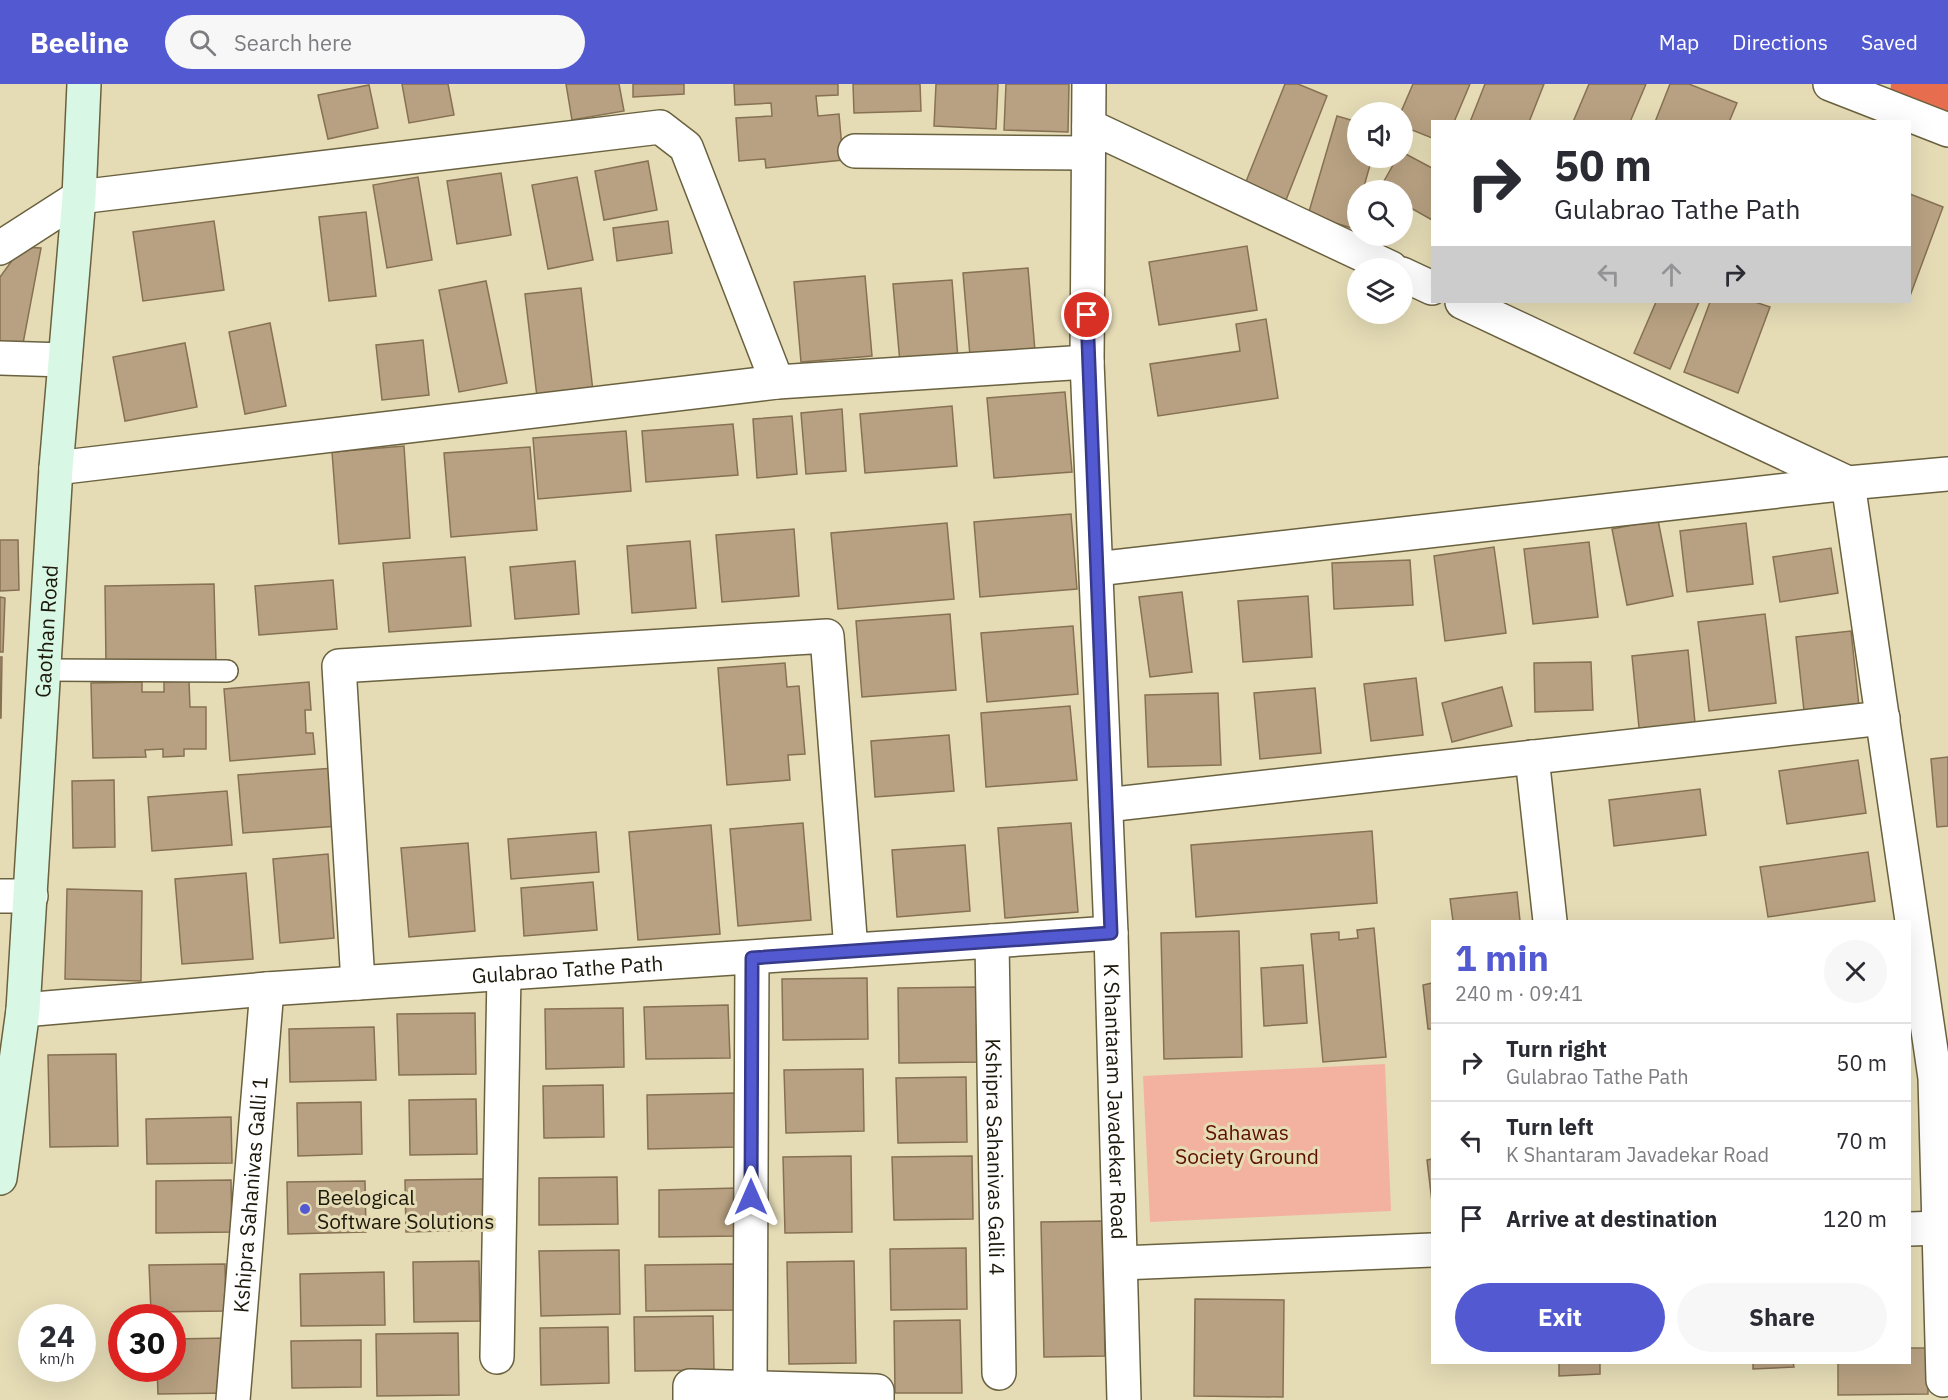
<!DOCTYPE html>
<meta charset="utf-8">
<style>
:root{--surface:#fff;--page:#f7f7f7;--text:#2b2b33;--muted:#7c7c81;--line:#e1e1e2;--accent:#535ad1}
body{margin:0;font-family:"IBM Plex Sans",sans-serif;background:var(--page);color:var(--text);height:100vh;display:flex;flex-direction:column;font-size:22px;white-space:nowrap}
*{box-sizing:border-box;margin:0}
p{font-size:20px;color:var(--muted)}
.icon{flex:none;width:33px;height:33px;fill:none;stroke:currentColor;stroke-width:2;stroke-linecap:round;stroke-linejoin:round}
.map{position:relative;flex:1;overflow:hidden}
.details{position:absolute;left:1431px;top:836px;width:480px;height:444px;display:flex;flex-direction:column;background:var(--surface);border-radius:0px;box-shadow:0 6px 24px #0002}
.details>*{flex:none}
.guide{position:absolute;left:1431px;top:36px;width:480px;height:183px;border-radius:0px;box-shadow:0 6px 24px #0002;background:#fff;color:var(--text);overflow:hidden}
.buttons{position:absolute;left:1347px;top:18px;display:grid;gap:12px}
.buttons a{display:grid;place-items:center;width:66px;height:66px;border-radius:50%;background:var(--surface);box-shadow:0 6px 24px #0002;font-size:30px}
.speed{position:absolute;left:18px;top:1220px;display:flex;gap:12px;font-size:30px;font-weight:700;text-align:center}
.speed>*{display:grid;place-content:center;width:78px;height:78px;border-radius:50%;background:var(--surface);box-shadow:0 6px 24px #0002;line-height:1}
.speed small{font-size:15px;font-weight:400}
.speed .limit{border:9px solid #d22;background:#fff;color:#111}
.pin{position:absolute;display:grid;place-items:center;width:51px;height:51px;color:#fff;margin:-26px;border:3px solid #fff;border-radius:50%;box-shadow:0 2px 6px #0007}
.me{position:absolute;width:66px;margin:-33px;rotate:0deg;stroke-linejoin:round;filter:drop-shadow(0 0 4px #0008)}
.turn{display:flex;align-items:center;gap:21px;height:126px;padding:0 24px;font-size:27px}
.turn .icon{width:78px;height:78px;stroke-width:2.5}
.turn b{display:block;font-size:42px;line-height:51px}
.lanes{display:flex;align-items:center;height:57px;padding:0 24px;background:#0003;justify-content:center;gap:30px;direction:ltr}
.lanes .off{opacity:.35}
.round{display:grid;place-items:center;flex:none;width:63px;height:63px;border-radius:32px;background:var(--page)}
.headline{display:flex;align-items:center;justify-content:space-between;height:102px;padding:0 24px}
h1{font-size:36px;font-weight:700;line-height:45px;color:var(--accent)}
.primary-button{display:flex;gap:12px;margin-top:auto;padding:12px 24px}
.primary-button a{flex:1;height:69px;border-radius:36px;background:var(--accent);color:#fff;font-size:24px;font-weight:700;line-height:69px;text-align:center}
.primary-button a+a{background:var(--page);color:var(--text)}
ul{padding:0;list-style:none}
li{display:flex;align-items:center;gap:18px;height:78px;padding:0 24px;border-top:2px solid var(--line)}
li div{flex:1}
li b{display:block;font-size:22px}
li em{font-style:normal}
header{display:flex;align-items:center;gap:36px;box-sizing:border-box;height:84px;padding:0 30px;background:var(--accent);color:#fff}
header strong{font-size:28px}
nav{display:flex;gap:33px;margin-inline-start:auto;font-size:21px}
.search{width:420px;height:54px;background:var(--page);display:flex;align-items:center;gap:15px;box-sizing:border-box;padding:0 21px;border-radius:33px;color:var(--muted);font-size:22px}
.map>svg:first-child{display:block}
.green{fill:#f3b2a0}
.forest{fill:#e66e4f}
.building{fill:#b8a182;stroke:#877153;stroke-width:1.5}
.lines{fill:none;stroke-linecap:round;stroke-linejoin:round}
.lane-casing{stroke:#6a613f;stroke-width:24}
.street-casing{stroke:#6a613f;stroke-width:36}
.secondary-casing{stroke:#6a613f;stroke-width:36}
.lane{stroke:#fff;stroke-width:21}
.street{stroke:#fff;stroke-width:33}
.secondary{stroke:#d9f7e5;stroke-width:33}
.route-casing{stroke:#363a88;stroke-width:15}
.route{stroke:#535ad1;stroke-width:10}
.poi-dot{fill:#535ad1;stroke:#e5dcb6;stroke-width:2}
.labels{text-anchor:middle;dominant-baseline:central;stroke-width:6;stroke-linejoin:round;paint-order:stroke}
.street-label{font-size:21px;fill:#1c190b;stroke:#e5dcb6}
.park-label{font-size:21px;fill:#5c1000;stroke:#e5dcb6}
.poi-label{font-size:21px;fill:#1c190b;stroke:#e5dcb6;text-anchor:start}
</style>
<header>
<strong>Beeline</strong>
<div class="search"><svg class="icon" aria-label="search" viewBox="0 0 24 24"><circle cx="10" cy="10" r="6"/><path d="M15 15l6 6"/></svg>Search here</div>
<nav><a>Map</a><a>Directions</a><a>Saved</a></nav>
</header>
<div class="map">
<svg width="1948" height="1316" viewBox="0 0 1948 1316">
<rect width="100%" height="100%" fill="#e5dcb6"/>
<path class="green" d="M1385 980 1391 1127 1150 1138 1143 992Z"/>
<path class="forest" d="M1891 0H1948V31L1890 9Z"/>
<g class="building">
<path d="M402 0H448L454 31 409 39Z"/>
<path d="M566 0H619L624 27 572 36Z"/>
<path d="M633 0H684V10L633 13Z"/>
<path d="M734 0H838V11L816 12 818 32 839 30 843 76 766 84 765 75 739 77 736 34 772 32 771 19 735 21Z"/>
<path d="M853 0H920L921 27 854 29Z"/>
<path d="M936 0H998L996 45 934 42Z"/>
<path d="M1006 0H1069L1068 48 1004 46Z"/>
<path d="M1285 0H1298L1327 12 1284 121 1243 105Z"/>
<path d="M1413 0H1470L1454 38H1432V54L1402 42 1401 28Z"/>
<path d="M1485 0H1544L1529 38H1470Z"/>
<path d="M1589 0H1646L1630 38H1573Z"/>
<path d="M1670 0H1689L1737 19 1729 38H1655Z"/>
<path d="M369 1 378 44 328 55 318 11Z"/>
<path d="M1337 32 1358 38V74H1372L1363 106H1358V125L1352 144 1308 131Z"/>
<path d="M1402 68 1432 84V136L1402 119V106H1379L1397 74H1402Z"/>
<path d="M648 77 657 126 604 136 595 87Z"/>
<path d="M501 89 511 151 457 160 447 97Z"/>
<path d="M418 93 432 176 387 184 373 101Z"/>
<path d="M577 93 593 176 548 185 532 101Z"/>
<path d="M1910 110 1943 123 1910 212Z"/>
<path d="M366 128 376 212 329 217 319 133Z"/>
<path d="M214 137 224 206 143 217 133 148Z"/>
<path d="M668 137 672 169 617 177 613 144Z"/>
<path d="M1247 162 1257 226 1159 241 1149 178Z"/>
<path d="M22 163 41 164 22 265 0 261V193Z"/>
<path d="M1028 184 1035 267 970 272 963 189Z"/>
<path d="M865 192 872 272 801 278 794 198Z"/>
<path d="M952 196 958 275 900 279 893 200Z"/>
<path d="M486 197 507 299 459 308 439 206Z"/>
<path d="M581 204 593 307 537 313 525 210Z"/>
<path d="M1656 218H1699L1670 285 1634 269Z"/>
<path d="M1710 218H1755L1770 223 1738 309 1684 288Z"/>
<path d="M1266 235 1278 314 1158 332 1150 280 1240 267 1236 240Z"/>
<path d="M270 239 286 322 245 330 229 248Z"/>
<path d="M423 256 429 311 382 316 376 261Z"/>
<path d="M185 259 197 323 125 337 113 273Z"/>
<path d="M1065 308 1072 388 994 394 987 314Z"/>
<path d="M952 322 957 382 865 389 860 330Z"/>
<path d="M842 325 846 387 806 390 801 329Z"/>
<path d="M792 332 797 390 757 394 753 335Z"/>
<path d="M733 340 738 391 646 398 642 347Z"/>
<path d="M626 347 631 407 538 415 533 354Z"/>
<path d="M404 362 410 454 339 460 332 368Z"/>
<path d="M530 363 537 446 451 453 444 369Z"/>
<path d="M1071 430 1077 505 980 513 974 438Z"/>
<path d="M1658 436 1673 512 1627 521 1612 445Z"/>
<path d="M947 439 954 515 838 525 831 449Z"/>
<path d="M1746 439 1753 500 1687 508 1680 447Z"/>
<path d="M794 445 799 512 722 518 716 451Z"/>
<path d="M0 456H18L19 506 0 507Z"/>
<path d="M690 457 696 524 632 529 627 462Z"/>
<path d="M1589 458 1598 533 1533 540 1524 465Z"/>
<path d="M1494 463 1506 549 1445 557 1434 472Z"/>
<path d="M1831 464 1838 509 1780 518 1773 473Z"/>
<path d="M465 473 471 542 389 548 383 479Z"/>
<path d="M1410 476 1413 521 1334 525 1332 479Z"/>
<path d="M575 477 579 530 515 535 510 483Z"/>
<path d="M333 496 337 545 259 551 255 502Z"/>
<path d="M214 500 216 579 106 580 105 502Z"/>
<path d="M1182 508 1192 588 1150 593 1139 513Z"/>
<path d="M1308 512 1312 573 1243 578 1238 517Z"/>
<path d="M0 513 5 514 3 568H0Z"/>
<path d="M950 530 956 606 862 613 856 537Z"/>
<path d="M1765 530 1776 619 1709 627 1698 538Z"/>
<path d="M1073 542 1078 610 987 618 981 549Z"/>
<path d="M1851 547 1859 622 1804 627 1796 553Z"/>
<path d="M1688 566 1696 649 1640 654 1632 572Z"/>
<path d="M0 573H2L1 634H0Z"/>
<path d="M1591 578 1593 626 1535 628 1534 579Z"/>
<path d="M785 579 787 603 799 602 805 670 788 671 790 696 727 701 718 584Z"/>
<path d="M1416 594 1423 651 1371 657 1364 600Z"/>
<path d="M189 597 190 623H206V665H184V672L163 673V665L145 666 146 673 93 674 91 599 142 598V608H164V598Z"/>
<path d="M309 598 311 626H305L306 649H313L315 670 230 677 224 605Z"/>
<path d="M1502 603 1512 642 1452 658 1442 619Z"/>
<path d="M1315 604 1321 669 1260 675 1254 609Z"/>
<path d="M1218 609 1221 681 1148 683 1145 611Z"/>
<path d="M1070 622 1077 696 986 703 981 629Z"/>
<path d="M949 651 954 707 875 713 871 657Z"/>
<path d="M1948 673V742L1937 743 1931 675Z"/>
<path d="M1858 676 1866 729 1787 740 1779 687Z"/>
<path d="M334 684 339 742 243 749 238 691Z"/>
<path d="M114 696 115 763 73 764 72 697Z"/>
<path d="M1700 705 1706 751 1614 762 1609 716Z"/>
<path d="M227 707 232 761 152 767 148 713Z"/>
<path d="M803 739 811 836 738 842 730 745Z"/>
<path d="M1071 739 1078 828 1005 834 998 744Z"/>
<path d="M711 741 720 850 638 856 629 748Z"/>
<path d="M1372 747 1377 819 1196 833 1191 761Z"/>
<path d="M596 748 599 788 511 795 508 755Z"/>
<path d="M468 759 475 847 409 853 401 764Z"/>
<path d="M965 761 970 827 897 833 892 766Z"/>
<path d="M1868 768 1875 817 1768 833 1760 783Z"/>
<path d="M328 770 334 854 280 859 273 775Z"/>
<path d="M246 789 253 875 182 880 175 795Z"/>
<path d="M593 798 597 846 524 852 521 804Z"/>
<path d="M67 805 142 807 141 897 65 895Z"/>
<path d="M1517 808 1520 837H1453L1450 815Z"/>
<path d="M1374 844 1386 973 1323 978 1311 850 1339 848V856L1358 854 1357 846Z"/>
<path d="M1239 847 1242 973 1164 975 1161 849Z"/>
<path d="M1303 881 1307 939 1264 942 1261 884Z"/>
<path d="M867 894 868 955 783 956 782 895Z"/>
<path d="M1432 899V945H1428L1423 901Z"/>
<path d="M979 903 981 978 899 979 898 904Z"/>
<path d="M728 921 730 974 646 975 644 923Z"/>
<path d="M623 924 624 983 546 985 545 925Z"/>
<path d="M475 929 476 990 399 991 397 930Z"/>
<path d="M374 943 376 996 290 998 289 945Z"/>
<path d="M116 970 118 1062 50 1063 48 971Z"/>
<path d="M863 985 864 1047 786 1049 784 986Z"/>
<path d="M966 993 967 1058 898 1059 896 994Z"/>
<path d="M603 1001 604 1053 544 1054 543 1002Z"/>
<path d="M737 1009 738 1063 648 1065 647 1011Z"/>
<path d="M476 1015 477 1070 410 1071 409 1016Z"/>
<path d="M361 1018 362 1070 298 1072 297 1019Z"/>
<path d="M231 1033 232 1079 147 1080 146 1035Z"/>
<path d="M851 1072 852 1148 785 1149 783 1073Z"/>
<path d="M972 1072 973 1135 894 1136 892 1073Z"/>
<path d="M1432 1075V1118L1427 1076Z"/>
<path d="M617 1093 618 1140 539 1141V1094Z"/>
<path d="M484 1095 485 1146 406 1148 405 1096Z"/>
<path d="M231 1096 232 1148 156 1149V1097Z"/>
<path d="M365 1097 366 1148 288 1150 287 1098Z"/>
<path d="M737 1104 738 1152 659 1153V1106Z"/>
<path d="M1102 1137 1105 1272 1044 1273 1041 1138Z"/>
<path d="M966 1164 967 1225 891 1226 890 1165Z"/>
<path d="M619 1166 620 1230 541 1232 539 1167Z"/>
<path d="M479 1177 480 1237 414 1238 413 1178Z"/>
<path d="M854 1177 856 1279 789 1280 787 1178Z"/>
<path d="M225 1180 226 1227 151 1228 149 1181Z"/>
<path d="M736 1180 737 1226 646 1227 645 1181Z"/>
<path d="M384 1188 385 1241 301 1242 300 1190Z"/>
<path d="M1195 1215 1284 1216 1283 1313 1194 1312Z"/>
<path d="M713 1232 714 1286 635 1287 634 1233Z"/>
<path d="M960 1236 962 1309H895L894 1237Z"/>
<path d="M608 1243 609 1299 541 1301 540 1244Z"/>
<path d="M458 1249 459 1311 377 1312 376 1250Z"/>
<path d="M229 1254 230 1309 158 1310 157 1284H172V1255Z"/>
<path d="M361 1256V1303L292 1304 291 1257Z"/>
<path d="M1910 1264H1928V1310L1838 1311V1278H1910Z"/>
<path d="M1559 1278H1600V1290L1559 1292Z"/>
<path d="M1753 1278H1793L1794 1283 1753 1285Z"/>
</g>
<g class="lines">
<defs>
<path id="lane" d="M46 586 227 587"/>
<g id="street">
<path id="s1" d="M1089 0 1087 278 1111 849 1124 1316"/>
<path d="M1830 0 1948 46"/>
<path d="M1089 42 1391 184"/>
<path d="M855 67 1088 69"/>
<path d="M0 164 79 113 660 43 686 63 777 298"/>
<path d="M1402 190 1432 204"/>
<path d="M1462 218 1848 399 1948 390"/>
<path d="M0 274 65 276"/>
<path d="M56 384 777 298 1087 278"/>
<path d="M1096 485 1848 399 1935 994 1943 1296"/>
<path d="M1532 673 1550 837"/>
<path d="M1106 721 1883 634"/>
<path d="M0 812H31"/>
<path id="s2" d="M992 857 999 1289"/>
<path d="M358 899 339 582 827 552 851 866"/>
<path id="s3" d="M23 926 267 905 1111 849"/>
<path d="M1910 1145 1940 1144"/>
<path d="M1121 1179 1432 1166"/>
<path d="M497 1273 504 890"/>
<path d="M750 1304 752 875"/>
<path id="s4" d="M233 1316 267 905"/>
<path d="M690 1316V1302L877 1307V1316"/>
</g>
<g id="secondary">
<path id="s5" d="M0 1094 23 926 56 384 79 113 84 0"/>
</g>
</defs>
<use href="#lane" class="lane-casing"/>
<use href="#street" class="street-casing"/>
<use href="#secondary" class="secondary-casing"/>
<use href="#lane" class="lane"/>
<use href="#street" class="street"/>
<use href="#secondary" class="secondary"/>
</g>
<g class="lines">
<defs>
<path id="route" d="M751 1113 752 874 1111 849 1087 231"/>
</defs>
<use href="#route" class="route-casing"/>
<use href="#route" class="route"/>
</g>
<circle class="poi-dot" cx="305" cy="1125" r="6"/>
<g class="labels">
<g class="street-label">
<text stroke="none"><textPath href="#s5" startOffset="549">Gaothan Road</textPath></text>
<text stroke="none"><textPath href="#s3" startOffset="546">Gulabrao Tathe Path</textPath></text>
<text stroke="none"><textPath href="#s1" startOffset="1018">K Shantaram Javadekar Road</textPath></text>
<text stroke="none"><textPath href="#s2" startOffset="216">Kshipra Sahanivas Galli 4</textPath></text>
<text stroke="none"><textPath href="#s4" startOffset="206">Kshipra Sahanivas Galli 1</textPath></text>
</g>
<g class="park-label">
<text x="1247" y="1048">Sahawas<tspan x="1247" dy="24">Society Ground</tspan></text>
</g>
<g class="poi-label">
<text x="317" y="1113">Beelogical<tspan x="317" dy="24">Software Solutions</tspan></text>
</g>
</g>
</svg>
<div class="buttons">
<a><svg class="icon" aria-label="sound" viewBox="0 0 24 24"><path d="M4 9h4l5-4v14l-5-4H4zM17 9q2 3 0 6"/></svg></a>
<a><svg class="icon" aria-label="search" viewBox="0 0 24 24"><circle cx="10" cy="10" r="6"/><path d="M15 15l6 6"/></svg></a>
<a><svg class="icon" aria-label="layers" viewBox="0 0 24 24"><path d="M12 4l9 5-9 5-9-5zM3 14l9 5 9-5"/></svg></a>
</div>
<div class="speed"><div>24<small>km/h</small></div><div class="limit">30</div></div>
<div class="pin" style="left:1087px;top:231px;background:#d93025"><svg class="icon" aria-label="arrive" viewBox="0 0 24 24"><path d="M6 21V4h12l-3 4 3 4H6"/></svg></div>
<svg class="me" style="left:751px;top:1113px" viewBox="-20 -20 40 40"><path d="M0-17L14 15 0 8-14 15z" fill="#535ad1" stroke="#fff" stroke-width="4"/></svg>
<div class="guide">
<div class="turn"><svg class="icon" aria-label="right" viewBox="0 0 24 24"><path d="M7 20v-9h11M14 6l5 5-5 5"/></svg><div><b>50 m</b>Gulabrao Tathe Path</div></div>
<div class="lanes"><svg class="icon off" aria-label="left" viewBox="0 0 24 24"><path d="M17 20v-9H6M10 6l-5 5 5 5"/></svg><svg class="icon off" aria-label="ahead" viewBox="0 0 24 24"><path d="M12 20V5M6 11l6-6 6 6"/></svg><svg class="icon" aria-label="right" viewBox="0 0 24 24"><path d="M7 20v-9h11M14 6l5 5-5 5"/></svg></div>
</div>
<section class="details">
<div class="headline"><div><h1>1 min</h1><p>240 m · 09:41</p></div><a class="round"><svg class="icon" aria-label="close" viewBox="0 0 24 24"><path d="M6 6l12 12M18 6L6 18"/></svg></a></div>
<ul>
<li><svg class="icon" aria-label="right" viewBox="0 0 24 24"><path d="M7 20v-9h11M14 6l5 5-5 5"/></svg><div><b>Turn right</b><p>Gulabrao Tathe Path</p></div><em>50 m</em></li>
<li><svg class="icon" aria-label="left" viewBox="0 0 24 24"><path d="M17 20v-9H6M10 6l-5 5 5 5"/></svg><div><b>Turn left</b><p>K Shantaram Javadekar Road</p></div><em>70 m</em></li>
<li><svg class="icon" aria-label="arrive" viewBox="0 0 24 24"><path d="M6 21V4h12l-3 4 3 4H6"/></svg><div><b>Arrive at destination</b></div><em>120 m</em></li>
</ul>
<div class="primary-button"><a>Exit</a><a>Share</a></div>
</section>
</div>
